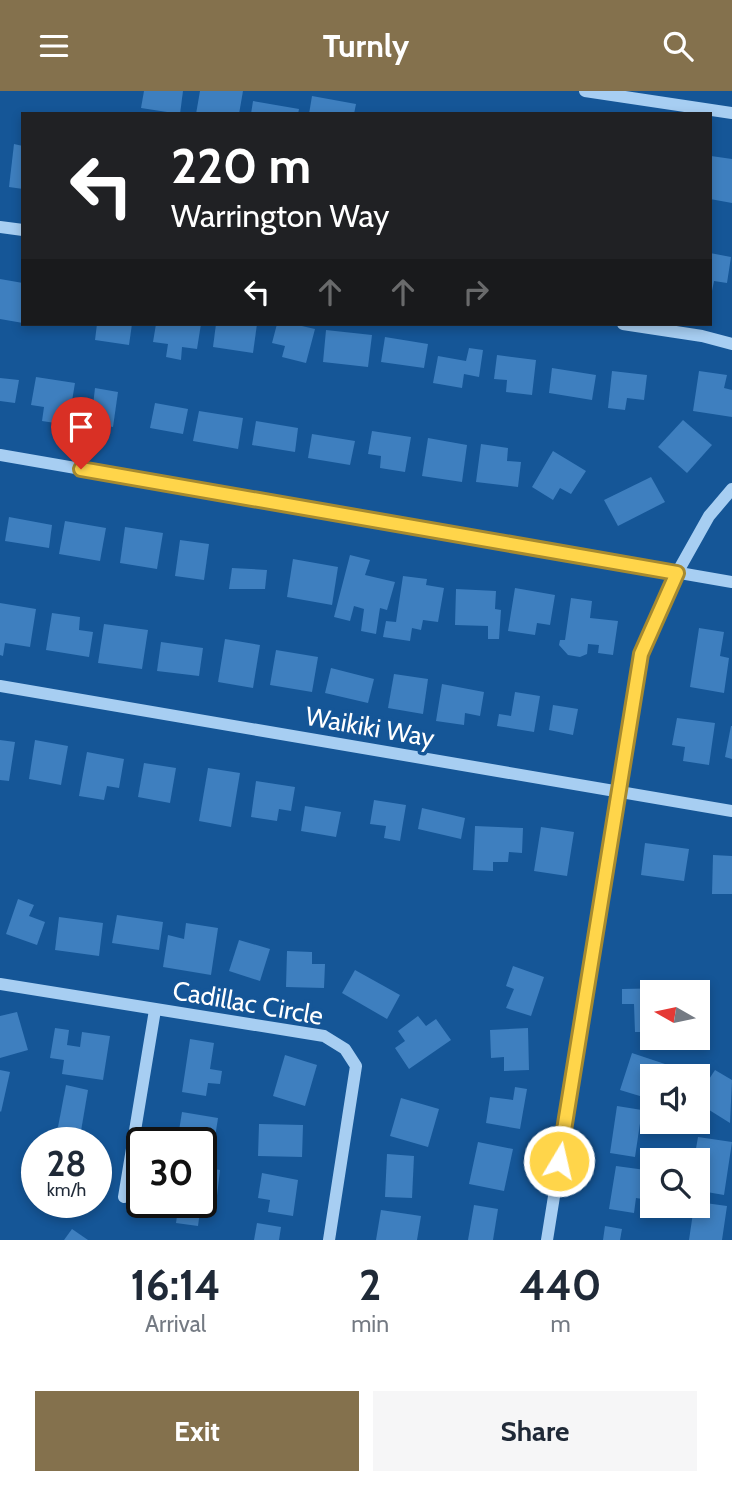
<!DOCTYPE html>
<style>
:root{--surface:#fff;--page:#f6f6f7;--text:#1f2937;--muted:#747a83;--accent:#84714d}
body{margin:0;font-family:Cabin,sans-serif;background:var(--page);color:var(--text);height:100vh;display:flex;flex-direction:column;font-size:26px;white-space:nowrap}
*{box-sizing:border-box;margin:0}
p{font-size:23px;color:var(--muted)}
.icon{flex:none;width:38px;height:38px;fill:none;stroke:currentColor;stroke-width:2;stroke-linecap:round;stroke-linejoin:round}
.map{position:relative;height:1149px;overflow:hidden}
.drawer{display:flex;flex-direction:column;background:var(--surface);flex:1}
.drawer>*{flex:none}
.guide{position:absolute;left:21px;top:21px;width:691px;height:214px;border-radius:0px;box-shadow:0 4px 10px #0003;background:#202124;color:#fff;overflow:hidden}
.needle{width:46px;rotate:279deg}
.tools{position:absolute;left:640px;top:889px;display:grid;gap:14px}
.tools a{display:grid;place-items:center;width:70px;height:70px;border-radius:0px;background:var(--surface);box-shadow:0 4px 10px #0003;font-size:35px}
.speed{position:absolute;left:21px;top:1036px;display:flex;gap:14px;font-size:35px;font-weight:700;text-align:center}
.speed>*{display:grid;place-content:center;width:91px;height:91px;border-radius:50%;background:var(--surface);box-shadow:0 4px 10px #0003;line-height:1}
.speed small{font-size:18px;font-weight:400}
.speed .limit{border:4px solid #111;border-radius:10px;background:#fff;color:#111}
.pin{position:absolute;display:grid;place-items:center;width:60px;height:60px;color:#fff;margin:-72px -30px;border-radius:50% 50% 50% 0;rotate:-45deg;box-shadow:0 0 7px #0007}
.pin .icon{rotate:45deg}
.me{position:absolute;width:77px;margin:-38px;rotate:9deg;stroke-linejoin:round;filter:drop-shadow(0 0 5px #0008)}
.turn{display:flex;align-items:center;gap:24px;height:147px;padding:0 35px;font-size:32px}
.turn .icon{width:91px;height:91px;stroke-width:2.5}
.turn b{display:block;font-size:49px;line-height:60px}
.lanes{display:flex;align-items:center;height:66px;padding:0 35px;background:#0003;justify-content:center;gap:35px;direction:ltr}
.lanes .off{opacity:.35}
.eta{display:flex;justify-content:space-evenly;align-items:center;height:119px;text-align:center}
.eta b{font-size:42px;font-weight:700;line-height:49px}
.button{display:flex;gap:14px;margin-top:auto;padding:14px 35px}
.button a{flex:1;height:80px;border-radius:0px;background:var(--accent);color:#fff;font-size:28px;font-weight:700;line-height:80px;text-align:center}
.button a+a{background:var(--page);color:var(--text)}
header{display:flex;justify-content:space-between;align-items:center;height:91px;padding:0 35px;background:var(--accent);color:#fff;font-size:32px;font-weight:700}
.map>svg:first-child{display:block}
.building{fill:#3e7fbf}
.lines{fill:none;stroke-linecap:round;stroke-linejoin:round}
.minor{stroke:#a7cef2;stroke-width:12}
.route-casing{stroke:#a68a30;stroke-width:18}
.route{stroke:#ffd54a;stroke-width:12}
.labels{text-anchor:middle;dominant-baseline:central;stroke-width:7;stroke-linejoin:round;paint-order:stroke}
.street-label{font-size:26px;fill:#fff;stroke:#155697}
</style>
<header><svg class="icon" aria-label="menu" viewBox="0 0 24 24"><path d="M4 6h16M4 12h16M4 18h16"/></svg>Turnly<svg class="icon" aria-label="search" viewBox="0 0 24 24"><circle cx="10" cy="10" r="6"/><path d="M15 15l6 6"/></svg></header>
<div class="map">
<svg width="732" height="1149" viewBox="0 0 732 1149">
<rect width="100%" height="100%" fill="#155697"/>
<g class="building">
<path d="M144 0H183L180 23 141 17Z"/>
<path d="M200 0H243L239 23H196Z"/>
<path d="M312 5 356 13 354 23H309Z"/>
<path d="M253 10 299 18 298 23H251Z"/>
<path d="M14 53 23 55V98L9 96Z"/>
<path d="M711 65 732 68V112L710 108Z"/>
<path d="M710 162 731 166 727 192 714 190 712 200Z"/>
<path d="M0 188 23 192V232L0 228Z"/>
<path d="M97 233H132L129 254 95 249Z"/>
<path d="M156 233H201L197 258 182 256 181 269 166 266 168 253 153 251Z"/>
<path d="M216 233H257L253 262 213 256Z"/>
<path d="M277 233H293L315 238 306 272 282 266 285 255 272 252Z"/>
<path d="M326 239 372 244 368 276 323 271Z"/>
<path d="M385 246 428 253 424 277 381 271Z"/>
<path d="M469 257 483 259 479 286 464 283 462 297 433 292 438 265 466 270Z"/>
<path d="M497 264 536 269 532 304 506 301 507 289 494 288Z"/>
<path d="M552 277 596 284 592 309 549 302Z"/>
<path d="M612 280 647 284 644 309 627 307 625 319 608 317Z"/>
<path d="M699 280 727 284 724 297 732 299V326L693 320Z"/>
<path d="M36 286 75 292 68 334 42 330 44 316 31 314Z"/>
<path d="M0 287 19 289 15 312 0 310Z"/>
<path d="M95 297 118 301 113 336 91 332Z"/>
<path d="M155 312 188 318 183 343 150 337Z"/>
<path d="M199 320 243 327 238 358 193 350Z"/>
<path d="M683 329 712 354 687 382 658 356Z"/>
<path d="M256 330 298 337 295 361 252 354Z"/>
<path d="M372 340 411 346 405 381 380 377 381 365 368 363Z"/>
<path d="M312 343 355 350 350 374 308 367Z"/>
<path d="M428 347 467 354 462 391 422 385Z"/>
<path d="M481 353 508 357 507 370 521 371 518 396 476 391Z"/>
<path d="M553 360 586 380 571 403 560 397 553 409 532 396Z"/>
<path d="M651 386 665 411 618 435 604 409Z"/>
<path d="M9 426 52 434 49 457 5 450Z"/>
<path d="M65 430 106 437 100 470 59 463Z"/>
<path d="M125 436 163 442 157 478 120 472Z"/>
<path d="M180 449 209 453 204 489 175 485Z"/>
<path d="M350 464 370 469 365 484 395 491 387 519 380 517 376 543 361 540 364 518 354 515 350 530 334 526Z"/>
<path d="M293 468 338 476 332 514 287 506Z"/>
<path d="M232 477 267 479 265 498H229Z"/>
<path d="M403 485 427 488 426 494 444 497 438 531 423 529 421 539 412 537 410 550 383 546 386 530 396 531Z"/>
<path d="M515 497 555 504 550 534 537 532 535 544 508 540Z"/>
<path d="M456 498 496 500 495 518 501 519 499 548H488V535L455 534Z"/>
<path d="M571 507 592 510 590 527 618 530 613 564 598 562 599 554 588 553 587 563 580 566 568 564 559 554 560 549H565Z"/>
<path d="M0 512 36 518 30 556 5 552 3 565 0 564Z"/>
<path d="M52 522 80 526 79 539 93 541 89 566 46 559Z"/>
<path d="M104 533 148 539 142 578 98 572Z"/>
<path d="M699 537 724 541 720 565 729 567 724 602 690 596Z"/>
<path d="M225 548 260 554 253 597 218 591Z"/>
<path d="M161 551 203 557 199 585 157 580Z"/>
<path d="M276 559 318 566 312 601 270 594Z"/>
<path d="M331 577 374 588 368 612 325 602Z"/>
<path d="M394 583 428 588 423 623 388 617Z"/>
<path d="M442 593 484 601 480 625 465 622 464 634 436 630Z"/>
<path d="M515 601 540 605 534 641 497 635 499 623 511 625Z"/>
<path d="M553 614 578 618 573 644 549 639Z"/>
<path d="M677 627 715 632 709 674 683 670 685 656 672 654Z"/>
<path d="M731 635H732V668L725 666Z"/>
<path d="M0 649 15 651 9 690 0 689Z"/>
<path d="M35 649 68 655 61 694 29 688Z"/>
<path d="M87 661 124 668 119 697 107 695 104 709 79 705Z"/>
<path d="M144 672 176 677 170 712 138 706Z"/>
<path d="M208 677 240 682 231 736 199 730Z"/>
<path d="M256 690 295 696 291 720 279 718 277 730 251 726Z"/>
<path d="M374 709 406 714 400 750 384 747 386 735 370 733Z"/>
<path d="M305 715 341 721 336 746 301 740Z"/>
<path d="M422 717 465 727 461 748 418 738Z"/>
<path d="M475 735 523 737 522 762 509 761 508 771H493V780L473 779Z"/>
<path d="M541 736 574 741 567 785 534 780Z"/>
<path d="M645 752 689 758 684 790 641 784Z"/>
<path d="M713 764 732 765V803H712Z"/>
<path d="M18 808 34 814 29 825 45 831 37 854 6 843Z"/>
<path d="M117 824 163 831 159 859 112 852Z"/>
<path d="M59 826 103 832 99 865 55 859Z"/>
<path d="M186 832 218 837 211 884 163 876 168 844 184 848Z"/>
<path d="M239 849 270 858 260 890 229 880Z"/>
<path d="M287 860 312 861V873H325L324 897 286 896Z"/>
<path d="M513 875 544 886 531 925 506 917 514 898 506 895Z"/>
<path d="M355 879 400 904 387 928 342 902Z"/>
<path d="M671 897V901H653V941H635L634 913H622V898Z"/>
<path d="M17 921 28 959 0 967V925Z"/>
<path d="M418 925 426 935 436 928 451 949 409 978 395 957 405 950 398 940Z"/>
<path d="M55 937 69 939 67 954 80 956 82 941 110 945 103 989 62 983 64 969 50 967Z"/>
<path d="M528 937 529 979 504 980V966L491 967 490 939Z"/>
<path d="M190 948 214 952 210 978 222 980 220 993 208 992 206 1005 182 1001Z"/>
<path d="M632 962 665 973 661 985H653V1009L620 999Z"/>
<path d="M285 964 317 974 305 1015 273 1005Z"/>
<path d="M0 979 10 981 1 1021 0 1020Z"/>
<path d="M715 979 732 989 730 1032 698 1012V1005Z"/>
<path d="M66 994 88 999 81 1040 58 1036Z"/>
<path d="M515 996 527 998 520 1038 486 1032 490 1006 513 1009Z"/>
<path d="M401 1007 439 1018 428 1056 390 1045Z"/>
<path d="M617 1015 642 1019 635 1066 610 1062Z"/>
<path d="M182 1021 218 1027 214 1053 177 1052Z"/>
<path d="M259 1033 303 1034 302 1066 258 1065Z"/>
<path d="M698 1046 732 1051 724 1104 701 1100 705 1074 694 1069Z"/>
<path d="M478 1051 513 1058 504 1100 469 1093Z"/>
<path d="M387 1063 414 1065 412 1107 385 1106Z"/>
<path d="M616 1075 653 1080 649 1109 636 1107 634 1122 609 1118Z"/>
<path d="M201 1076 220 1079 215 1122 200 1120 198 1135 176 1132 179 1111H201Z"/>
<path d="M262 1082 298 1089 293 1125 268 1121 270 1109 258 1107Z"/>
<path d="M698 1111 727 1115 722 1149H689L694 1115H698Z"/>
<path d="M474 1114 498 1118 493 1149H468Z"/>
<path d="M381 1119 421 1125 417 1149H376Z"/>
<path d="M257 1132 281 1136 279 1149H254Z"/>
<path d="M605 1135 622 1138 620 1149H603Z"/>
<path d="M72 1138 88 1149H64Z"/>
</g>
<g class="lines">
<g class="minor">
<path d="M585 0 732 22"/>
<path d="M0 136 23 139"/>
<path d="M623 233 702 245 732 253"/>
<path d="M0 364 732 491"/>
<path d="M0 595 732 720"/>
<path d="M0 893 324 945 345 958 356 975 329 1149"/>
<path d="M124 1106 155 919"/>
<path d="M547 1149 641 563 677 482 709 425 732 398"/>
</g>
</g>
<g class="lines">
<defs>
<path id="route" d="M81 378 677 482 641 563 559 1070"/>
</defs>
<use href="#route" class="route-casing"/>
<use href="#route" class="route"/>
</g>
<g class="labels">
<g class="street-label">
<text transform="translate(370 636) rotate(10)">Waikiki Way</text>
<text transform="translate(248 912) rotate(10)">Cadillac Circle</text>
</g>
</g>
</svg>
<div class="tools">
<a><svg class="needle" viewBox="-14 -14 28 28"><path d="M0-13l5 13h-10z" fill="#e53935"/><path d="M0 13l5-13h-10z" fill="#747a83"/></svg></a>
<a><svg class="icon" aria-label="sound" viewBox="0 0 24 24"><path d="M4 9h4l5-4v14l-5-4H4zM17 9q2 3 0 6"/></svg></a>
<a><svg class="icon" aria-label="search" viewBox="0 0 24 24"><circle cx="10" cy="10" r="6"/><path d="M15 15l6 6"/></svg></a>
</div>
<div class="speed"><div>28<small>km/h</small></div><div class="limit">30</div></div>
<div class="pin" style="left:81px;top:378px;background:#d93025"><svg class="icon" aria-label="arrive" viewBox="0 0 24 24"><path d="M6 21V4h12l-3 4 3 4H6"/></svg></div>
<svg class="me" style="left:559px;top:1070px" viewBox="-20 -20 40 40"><circle r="17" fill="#ffd54a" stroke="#fff" stroke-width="3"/><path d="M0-11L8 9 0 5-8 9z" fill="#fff"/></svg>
<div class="guide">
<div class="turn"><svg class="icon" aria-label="left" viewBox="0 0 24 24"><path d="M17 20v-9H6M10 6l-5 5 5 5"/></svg><div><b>220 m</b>Warrington Way</div></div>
<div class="lanes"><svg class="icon" aria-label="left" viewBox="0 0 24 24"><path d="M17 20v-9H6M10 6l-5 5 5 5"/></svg><svg class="icon off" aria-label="ahead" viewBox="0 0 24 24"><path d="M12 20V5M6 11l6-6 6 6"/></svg><svg class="icon off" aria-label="ahead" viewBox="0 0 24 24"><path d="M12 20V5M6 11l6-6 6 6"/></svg><svg class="icon off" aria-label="right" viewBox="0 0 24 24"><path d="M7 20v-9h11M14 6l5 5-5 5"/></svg></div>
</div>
</div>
<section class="drawer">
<div class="eta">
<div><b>16:14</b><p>Arrival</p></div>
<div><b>2</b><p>min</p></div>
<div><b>440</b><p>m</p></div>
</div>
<div class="button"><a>Exit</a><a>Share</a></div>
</section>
